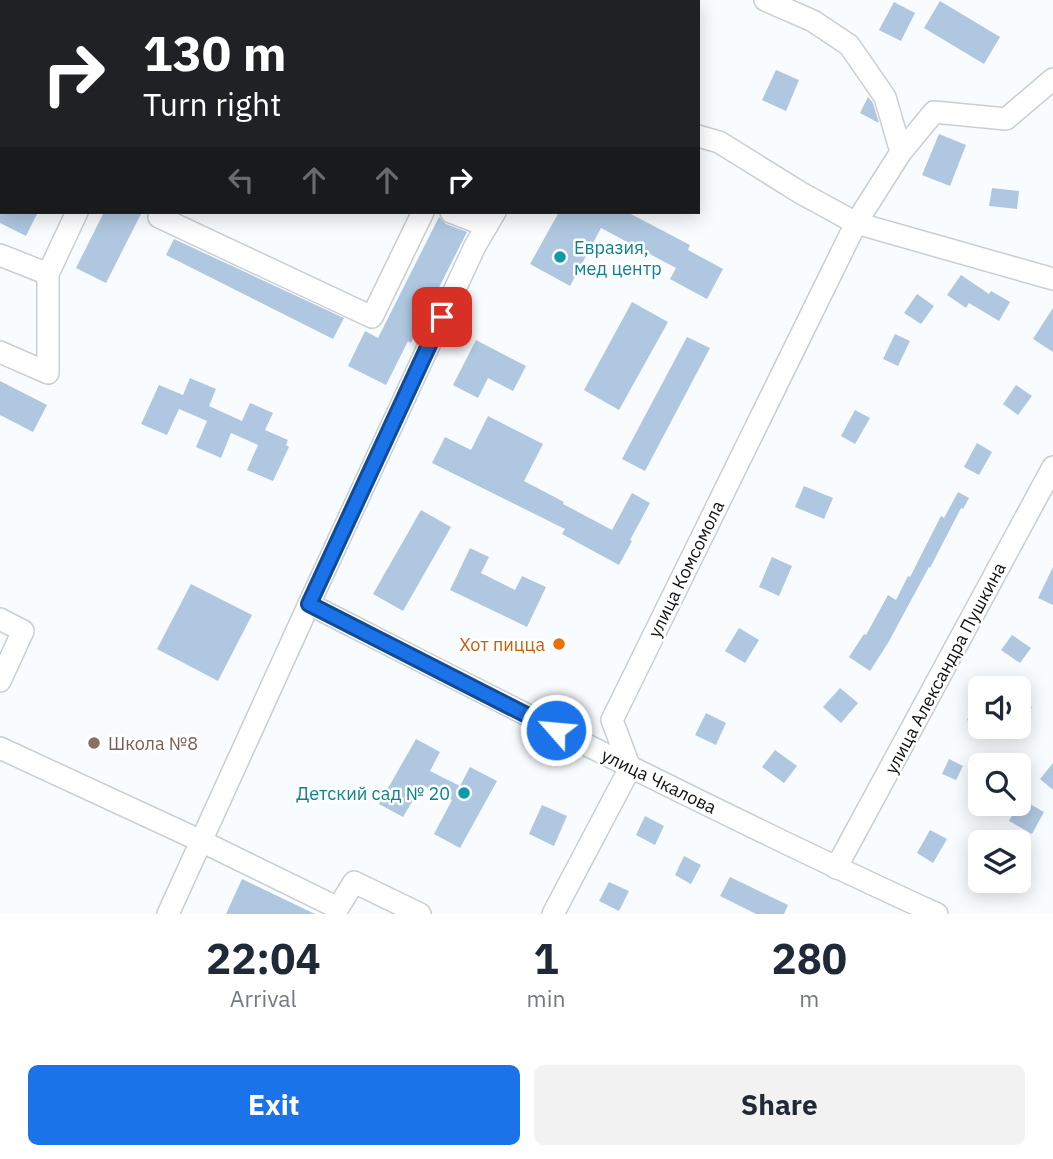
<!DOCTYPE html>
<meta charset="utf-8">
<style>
:root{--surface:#fff;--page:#f2f2f3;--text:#1f2937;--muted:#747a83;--accent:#1a73e8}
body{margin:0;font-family:"IBM Plex Sans",sans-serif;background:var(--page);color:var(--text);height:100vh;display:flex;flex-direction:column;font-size:26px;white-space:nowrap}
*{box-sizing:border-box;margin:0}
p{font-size:23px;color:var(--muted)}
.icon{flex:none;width:38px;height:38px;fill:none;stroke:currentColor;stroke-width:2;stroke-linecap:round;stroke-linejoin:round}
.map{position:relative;height:914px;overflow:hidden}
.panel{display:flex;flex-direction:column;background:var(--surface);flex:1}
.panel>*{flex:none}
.top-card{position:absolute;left:0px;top:0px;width:700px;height:214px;box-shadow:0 4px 18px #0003;background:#202124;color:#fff;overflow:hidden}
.buttons{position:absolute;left:968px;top:676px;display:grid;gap:14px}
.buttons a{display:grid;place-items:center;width:63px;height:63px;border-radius:10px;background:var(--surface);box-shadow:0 4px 18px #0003;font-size:35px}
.pin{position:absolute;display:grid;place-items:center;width:60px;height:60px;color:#fff;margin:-30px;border-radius:14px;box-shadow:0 4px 10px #0006}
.me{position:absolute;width:77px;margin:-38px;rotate:297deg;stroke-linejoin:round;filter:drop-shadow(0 0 5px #0008)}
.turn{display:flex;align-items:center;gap:24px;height:147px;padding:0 28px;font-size:32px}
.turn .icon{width:91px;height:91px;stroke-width:2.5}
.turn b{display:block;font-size:49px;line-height:60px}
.lanes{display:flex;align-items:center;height:66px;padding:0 28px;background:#0003;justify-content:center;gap:35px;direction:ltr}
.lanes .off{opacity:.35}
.eta{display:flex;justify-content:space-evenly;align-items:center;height:119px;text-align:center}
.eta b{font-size:42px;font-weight:700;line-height:49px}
.cta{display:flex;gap:14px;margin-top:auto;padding:14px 28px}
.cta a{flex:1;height:80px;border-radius:10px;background:var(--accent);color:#fff;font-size:28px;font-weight:700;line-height:80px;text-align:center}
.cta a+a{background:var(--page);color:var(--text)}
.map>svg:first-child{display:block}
.building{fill:#afc7e0}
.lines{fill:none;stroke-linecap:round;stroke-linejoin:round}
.minor-casing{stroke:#c9ced2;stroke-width:24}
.minor{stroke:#fff;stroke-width:21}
.route-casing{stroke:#114b97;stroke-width:18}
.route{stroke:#1a73e8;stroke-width:12}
.culture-dot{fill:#0f9aa8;stroke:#fff;stroke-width:2.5}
.food-dot{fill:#e8710a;stroke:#fff;stroke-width:2.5}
.education-dot{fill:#8d6e63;stroke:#fff;stroke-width:2.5}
.labels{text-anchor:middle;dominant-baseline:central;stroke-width:5;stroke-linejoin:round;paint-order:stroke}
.culture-label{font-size:18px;fill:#0d838f;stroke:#fff;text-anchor:start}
.street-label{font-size:18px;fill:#101113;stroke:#fff}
.food-label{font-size:18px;fill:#c56008;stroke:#fff;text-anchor:end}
.education-label{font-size:18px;fill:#785e54;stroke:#fff;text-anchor:start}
</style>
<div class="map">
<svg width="1053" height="914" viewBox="0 0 1053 914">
<rect width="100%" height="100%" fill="#f9fcff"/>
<g class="building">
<path d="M940 1 1000 37 984 64 924 28Z"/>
<path d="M894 2 915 13 901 41 879 30Z"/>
<path d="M776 70 799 80 786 111 762 100Z"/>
<path d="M868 97 873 103 879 123 860 113Z"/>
<path d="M939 134 966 145 950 186 922 175Z"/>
<path d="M992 188 1019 191 1017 209 989 206Z"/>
<path d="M0 212H38L26 236 0 223Z"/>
<path d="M104 212H142L106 283 76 268Z"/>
<path d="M559 212H627L690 245 688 250 723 269 707 299 670 279 676 268 601 228 570 286 530 264Z"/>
<path d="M439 217 446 224 467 232 411 343 408 341 386 385 348 366 365 331 378 338Z"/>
<path d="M174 239 344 318 333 339 166 255Z"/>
<path d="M961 275 989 294 991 291 1010 302 999 321 969 303 966 308 947 295Z"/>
<path d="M917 294 934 306 921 324 904 313Z"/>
<path d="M632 302 668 322 619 410 584 390Z"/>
<path d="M1053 308V352L1033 339Z"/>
<path d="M895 334 910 341 898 366 883 359Z"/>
<path d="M687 337 710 348 645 471 622 459Z"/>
<path d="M476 340 526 366 513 391 488 378 478 398 453 385Z"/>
<path d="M190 378 216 389 209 406 242 421 250 403 273 413 265 430 288 440 286 445 289 447 273 481 247 470 258 445 231 433 221 458 196 447 207 421 179 409 167 435 141 424 159 385 183 395Z"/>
<path d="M0 381 47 405 33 432 0 415Z"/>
<path d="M1016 385 1032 396 1018 415 1003 404Z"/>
<path d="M855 410 870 418 855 444 841 436Z"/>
<path d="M488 416 543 444 524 481 564 502 563 504 612 530 632 493 650 503 630 540 632 541 619 565 562 534 565 529 432 463 445 437 471 450Z"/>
<path d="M977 443 992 452 979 475 964 467Z"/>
<path d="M804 486 833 498 824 519 795 507Z"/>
<path d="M958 492 969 498 963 509 961 508 930 568 929 567 888 643 870 671 849 657 864 634 866 635 888 595 896 600 908 576 910 577 941 516 944 518Z"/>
<path d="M421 510 451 527 403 611 373 594Z"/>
<path d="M470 548 489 557 481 573 515 590 522 576 546 587 527 627 450 590Z"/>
<path d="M772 557 792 566 779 596 759 587Z"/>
<path d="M1053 567V605L1038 598Z"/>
<path d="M191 584 252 615 218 681 157 649Z"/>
<path d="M739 628 759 640 745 663 725 651Z"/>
<path d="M1012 635 1031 648 1020 663 1001 650Z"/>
<path d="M840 688 858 703 841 723 823 707Z"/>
<path d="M980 697V728L967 720Z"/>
<path d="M1018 701 1032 707 1018 735Z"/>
<path d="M706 713 726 723 716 745 695 735Z"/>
<path d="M416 739 440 752 430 771 460 786 470 767 497 781 460 848 434 834 452 800 422 785 403 817 379 804Z"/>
<path d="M775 750 797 766 784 783 762 767Z"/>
<path d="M949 759 963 766 956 780 942 774Z"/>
<path d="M1053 763V790L1040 779Z"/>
<path d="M1021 799 1044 812 1032 834 1009 821Z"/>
<path d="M542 805 567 816 554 846 529 834Z"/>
<path d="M645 816 664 826 655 845 636 835Z"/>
<path d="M930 830 947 839 933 863 917 853Z"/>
<path d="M684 856 701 865 691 884 675 875Z"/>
<path d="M730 877 788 905 784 914H756L720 896Z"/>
<path d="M242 879 315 914H226Z"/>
<path d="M609 882 629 891 619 911 599 901Z"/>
</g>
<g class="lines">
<defs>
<g id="minor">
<path d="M93 0 102 2"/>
<path d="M765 0 813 21 849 45 885 97 901 152"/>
<path d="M329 2 334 0"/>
<path d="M626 2 629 0"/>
<path d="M0 94 2 95"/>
<path d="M698 136 719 142 801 193 856 223 1053 279"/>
<path d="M162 212 159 217 372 317 423 212"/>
<path d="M451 212 487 226"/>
<path d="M0 255 48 274"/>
<path d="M0 352 48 373V274L77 212"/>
<path d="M309 604C517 710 725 817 937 914"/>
<path d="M0 619 23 631 0 681"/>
<path d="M0 748 201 841 338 908 354 882 420 914"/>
<path d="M836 868 1053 467"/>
<path d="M168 914 309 604 475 246 495 212"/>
<path d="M553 914 630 768 612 720 856 223 901 152 934 112 1006 119 1053 79"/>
</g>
</defs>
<use href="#minor" class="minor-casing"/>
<use href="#minor" class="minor"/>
</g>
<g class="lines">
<defs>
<path id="route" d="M442 317 309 604 556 730"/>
</defs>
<use href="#route" class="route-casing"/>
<use href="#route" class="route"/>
</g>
<g class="culture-dot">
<circle cx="560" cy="257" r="7"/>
<circle cx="464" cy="793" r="7"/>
</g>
<circle class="food-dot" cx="559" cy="644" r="7"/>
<circle class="education-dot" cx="94" cy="743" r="7"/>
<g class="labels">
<g class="culture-label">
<text x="574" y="247">Евразия,<tspan x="574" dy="21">мед центр</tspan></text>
<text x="450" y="793" text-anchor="end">Детский сад № 20</text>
</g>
<g class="street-label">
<text transform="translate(686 569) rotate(-64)">улица Комсомола</text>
<text transform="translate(945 668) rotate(-62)">улица Александра Пушкина</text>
<text transform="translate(659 781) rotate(26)">улица Чкалова</text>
</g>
<g class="food-label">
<text x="545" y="644">Хот пицца</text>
</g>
<g class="education-label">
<text x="108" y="743">Школа №8</text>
</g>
</g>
</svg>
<div class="buttons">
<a><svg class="icon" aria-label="sound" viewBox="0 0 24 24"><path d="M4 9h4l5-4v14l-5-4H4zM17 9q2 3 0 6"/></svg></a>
<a><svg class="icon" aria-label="search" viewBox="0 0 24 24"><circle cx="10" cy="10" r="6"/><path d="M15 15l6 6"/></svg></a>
<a><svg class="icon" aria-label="layers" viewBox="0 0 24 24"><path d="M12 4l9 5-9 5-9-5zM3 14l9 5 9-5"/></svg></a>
</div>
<div class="pin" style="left:442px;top:317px;background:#d93025"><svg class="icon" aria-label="arrive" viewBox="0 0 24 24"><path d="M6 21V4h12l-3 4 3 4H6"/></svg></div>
<svg class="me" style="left:556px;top:730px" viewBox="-20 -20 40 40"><circle r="17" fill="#1a73e8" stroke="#fff" stroke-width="3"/><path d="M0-11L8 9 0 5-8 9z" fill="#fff"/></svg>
<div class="top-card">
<div class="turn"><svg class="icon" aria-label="right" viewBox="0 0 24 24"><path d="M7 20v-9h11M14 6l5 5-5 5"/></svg><div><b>130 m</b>Turn right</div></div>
<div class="lanes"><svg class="icon off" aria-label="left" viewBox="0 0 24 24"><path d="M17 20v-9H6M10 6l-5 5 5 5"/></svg><svg class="icon off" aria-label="ahead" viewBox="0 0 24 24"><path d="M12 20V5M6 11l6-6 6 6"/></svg><svg class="icon off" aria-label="ahead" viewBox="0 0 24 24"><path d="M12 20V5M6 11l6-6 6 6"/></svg><svg class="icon" aria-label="right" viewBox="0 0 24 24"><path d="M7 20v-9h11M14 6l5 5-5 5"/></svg></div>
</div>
</div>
<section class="panel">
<div class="eta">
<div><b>22:04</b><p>Arrival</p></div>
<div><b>1</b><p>min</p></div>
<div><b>280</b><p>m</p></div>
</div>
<div class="cta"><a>Exit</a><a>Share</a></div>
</section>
